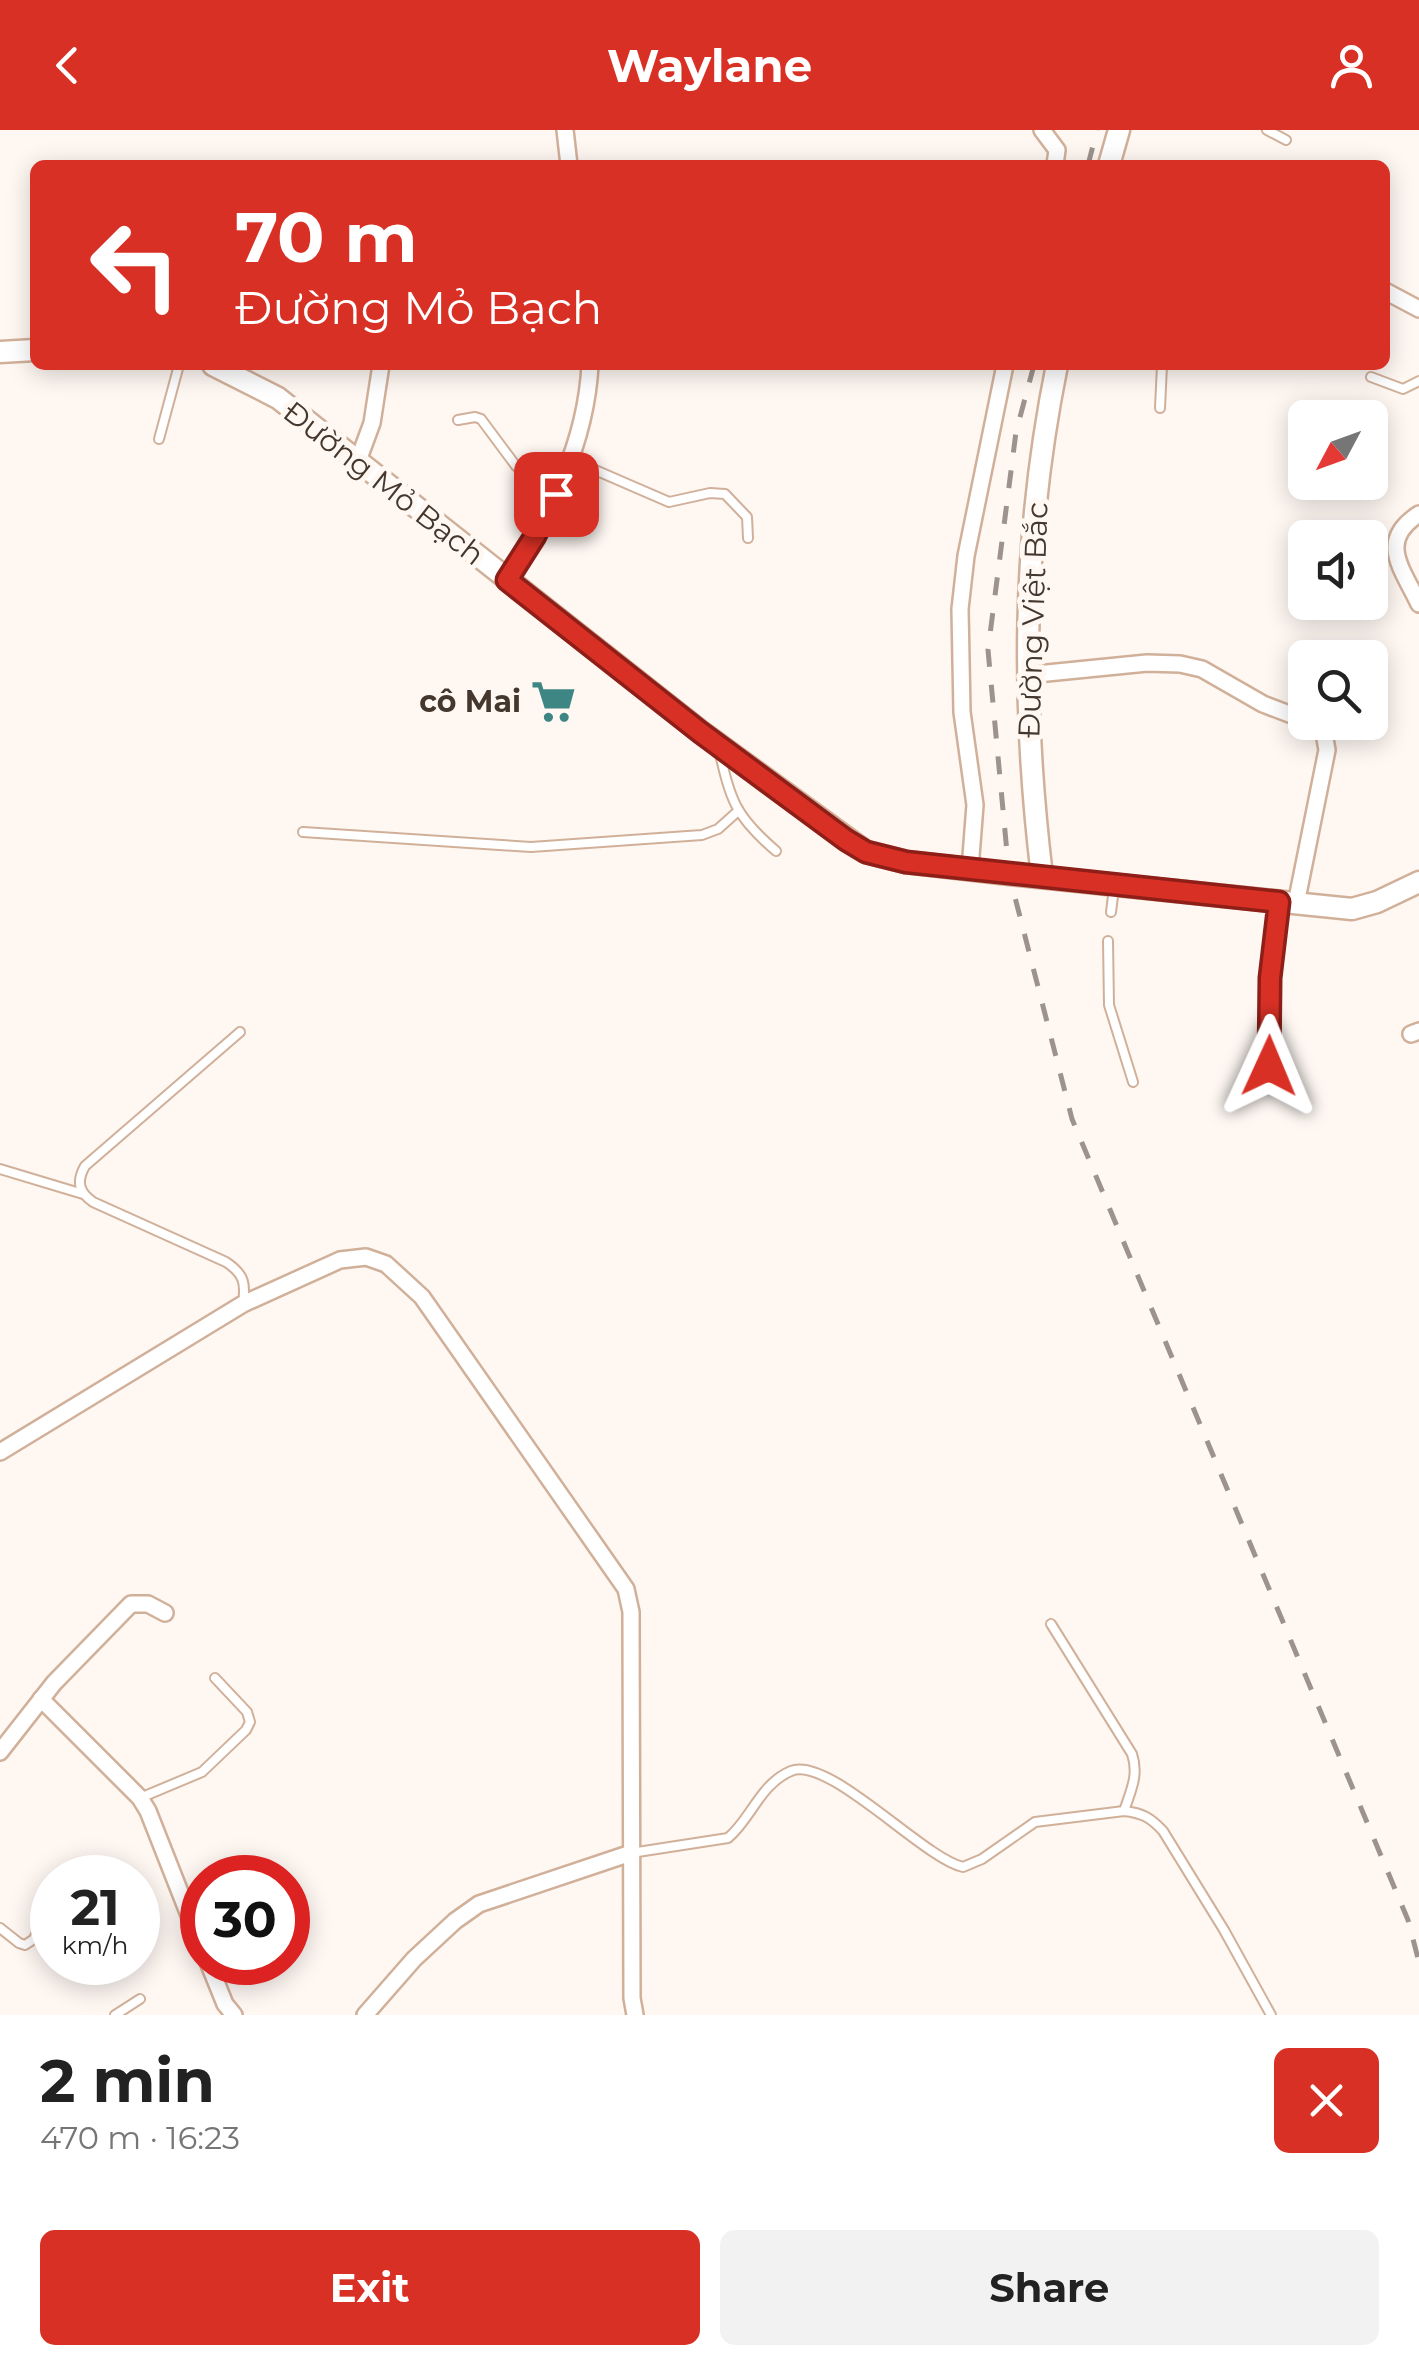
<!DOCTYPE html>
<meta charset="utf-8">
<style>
:root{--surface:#fff;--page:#f2f2f2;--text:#222;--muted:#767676;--accent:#d93025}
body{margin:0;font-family:Montserrat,sans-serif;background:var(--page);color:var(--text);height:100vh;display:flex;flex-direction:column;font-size:38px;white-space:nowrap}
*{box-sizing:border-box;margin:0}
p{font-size:32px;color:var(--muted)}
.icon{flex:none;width:55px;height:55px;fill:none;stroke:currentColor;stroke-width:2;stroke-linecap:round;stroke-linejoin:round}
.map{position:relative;height:1885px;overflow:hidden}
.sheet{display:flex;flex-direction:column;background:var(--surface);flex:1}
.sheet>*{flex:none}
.hud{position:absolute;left:30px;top:30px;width:1360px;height:210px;border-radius:15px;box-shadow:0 5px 25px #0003;background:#d93025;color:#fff;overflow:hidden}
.needle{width:65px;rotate:229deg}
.tools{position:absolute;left:1288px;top:270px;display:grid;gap:20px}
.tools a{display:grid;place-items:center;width:100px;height:100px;border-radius:15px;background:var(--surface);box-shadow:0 5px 25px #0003;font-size:50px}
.speed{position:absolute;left:30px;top:1725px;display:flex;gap:20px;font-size:50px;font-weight:700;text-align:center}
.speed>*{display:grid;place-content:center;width:130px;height:130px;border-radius:50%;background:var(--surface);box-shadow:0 5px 25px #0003;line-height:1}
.speed small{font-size:25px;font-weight:400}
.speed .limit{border:15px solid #d22;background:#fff;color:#111}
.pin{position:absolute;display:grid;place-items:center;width:85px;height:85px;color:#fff;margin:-42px;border-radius:20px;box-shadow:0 5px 15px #0006}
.me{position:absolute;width:110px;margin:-55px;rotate:1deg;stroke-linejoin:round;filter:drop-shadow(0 0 8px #0008)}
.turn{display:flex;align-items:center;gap:35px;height:210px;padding:0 40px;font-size:45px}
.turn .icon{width:130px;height:130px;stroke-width:2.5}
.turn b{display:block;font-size:70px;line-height:85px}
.round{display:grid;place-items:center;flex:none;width:105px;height:105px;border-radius:15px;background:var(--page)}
.head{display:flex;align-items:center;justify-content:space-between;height:170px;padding:0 40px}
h1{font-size:60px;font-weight:700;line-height:75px}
.cta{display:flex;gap:20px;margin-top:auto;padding:20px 40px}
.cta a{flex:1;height:115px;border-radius:15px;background:var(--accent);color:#fff;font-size:40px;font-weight:700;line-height:115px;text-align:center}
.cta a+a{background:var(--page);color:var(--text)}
header{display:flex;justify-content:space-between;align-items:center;height:130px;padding:0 40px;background:var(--accent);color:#fff;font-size:45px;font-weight:700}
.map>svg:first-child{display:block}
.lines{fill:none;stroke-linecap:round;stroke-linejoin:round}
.lane-casing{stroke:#d1b09a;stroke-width:12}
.street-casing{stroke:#d1b09a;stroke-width:20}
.secondary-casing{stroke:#d1b09a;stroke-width:25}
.lane{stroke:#fff;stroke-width:8}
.street{stroke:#fff;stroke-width:15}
.secondary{stroke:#fff;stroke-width:20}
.rail{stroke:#9d938c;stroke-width:5;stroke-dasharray:18 18;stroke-linecap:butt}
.route-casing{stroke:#8d1f18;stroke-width:25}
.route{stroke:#d93025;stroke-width:18}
.labels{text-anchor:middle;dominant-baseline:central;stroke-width:10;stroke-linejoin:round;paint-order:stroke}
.street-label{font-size:30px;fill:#44372e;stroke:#fef7f2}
.poi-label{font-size:30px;font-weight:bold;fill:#44372e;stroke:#fef7f2;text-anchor:end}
</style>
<header><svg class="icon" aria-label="back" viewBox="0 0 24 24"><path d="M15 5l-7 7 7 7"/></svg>Waylane<svg class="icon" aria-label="person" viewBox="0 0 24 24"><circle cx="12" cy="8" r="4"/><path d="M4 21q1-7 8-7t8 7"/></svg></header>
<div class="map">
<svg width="1419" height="1885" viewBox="0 0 1419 1885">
<rect width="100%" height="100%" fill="#fef7f2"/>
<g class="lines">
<defs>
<g id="lane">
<path d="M1267 0 1286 10"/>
<path d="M1371 247 1403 259 1419 251"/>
<path d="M1160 278 1162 235"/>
<path d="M458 290 475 287 481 289 516 336 556 364"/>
<path d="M159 309 179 235"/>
<path d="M572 330 669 372 710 363 725 364 747 387 748 408"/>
<path d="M719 620C731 671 735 686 776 721"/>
<path d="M303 702 531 717 702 705 718 699 737 682"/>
<path d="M1111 782 1114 758"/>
<path d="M1108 811 1109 875 1133 952"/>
<path d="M240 902 85 1036C76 1052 79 1062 93 1072L226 1132C244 1144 246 1153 243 1174"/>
<path d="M0 1039 83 1064"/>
<path d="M1051 1494 1132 1624C1139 1645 1131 1660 1124 1681"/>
<path d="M140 1668 202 1642 246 1600 250 1592 247 1582 215 1548"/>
<path d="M631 1723 728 1708C751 1689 760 1654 791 1641 828 1625 923 1728 963 1737L982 1729 1035 1692 1124 1681C1142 1683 1150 1687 1163 1701L1224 1800 1271 1885"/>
<path d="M0 1798 19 1813 25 1815 34 1809 41 1793"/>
<path d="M115 1885 140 1869"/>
</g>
<g id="street">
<path d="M565 0 569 35"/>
<path d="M1042 0 1057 20 1055 35"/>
<path d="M1385 161 1419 179"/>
<path d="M358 331 372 293 381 235"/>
<path d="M1419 384C1377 411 1402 438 1419 474"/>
<path d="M507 450C550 383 586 315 590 235"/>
<path d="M1027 545 1147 533 1180 534 1202 539 1263 574 1305 590"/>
<path d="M970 739 975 675 962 582 960 479 966 426 1005 235"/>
<path d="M1279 772 1271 848 1269 936 1276 948 1287 955"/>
<path d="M1296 774 1327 620 1324 603 1312 592"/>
<path d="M1411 904 1419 901"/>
<path d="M0 1322 243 1174 340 1130 366 1127 386 1134 422 1167 626 1459 631 1482 632 1868 635 1885"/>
<path d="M41 1569 140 1668 148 1681 202 1818"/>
<path d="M0 1622 54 1553 131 1474H148L165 1483"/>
<path d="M208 1832 225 1874 234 1885"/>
<path d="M365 1885 414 1829 455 1791 479 1774 631 1723"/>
</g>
<g id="secondary">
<path d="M1109 35 1119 0"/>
<path d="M0 222 35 220"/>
<path d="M213 235 278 268 700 601 866 722 906 732 1009 744 1352 779 1377 772 1419 752"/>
<path d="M1042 746C1021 572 1022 407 1057 235"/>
</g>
</defs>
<use href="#lane" class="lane-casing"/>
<use href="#street" class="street-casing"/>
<use href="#secondary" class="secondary-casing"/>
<use href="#lane" class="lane"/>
<use href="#street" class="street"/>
<use href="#secondary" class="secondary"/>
<g class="rail">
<path d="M1088 35 1097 0"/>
<path d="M1034 235 1016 302 988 520 1009 744 1072 989 1408 1790 1419 1832"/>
</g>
</g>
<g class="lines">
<defs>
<path id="route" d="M556 364 535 406 507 450 700 602 846 710 866 722 906 732 1279 772 1270 848 1269 936"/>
</defs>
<use href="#route" class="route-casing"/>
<use href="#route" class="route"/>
</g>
<defs>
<symbol id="supermarket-bare" viewBox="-9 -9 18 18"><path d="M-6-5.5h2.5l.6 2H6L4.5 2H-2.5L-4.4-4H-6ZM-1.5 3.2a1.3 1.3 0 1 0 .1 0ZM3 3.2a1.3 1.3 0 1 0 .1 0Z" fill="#3e8684" stroke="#fef7f2" stroke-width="2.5" paint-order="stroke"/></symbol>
</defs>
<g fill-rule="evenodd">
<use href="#supermarket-bare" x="522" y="540" width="63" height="63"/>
</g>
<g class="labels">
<g class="street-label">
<text transform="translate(384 353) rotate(38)">Đường Mỏ Bạch</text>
<text transform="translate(1033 490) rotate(-88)">Đường Việt Bắc</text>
</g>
<g class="poi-label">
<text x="521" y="571">cô Mai</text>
</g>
</g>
</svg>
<div class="tools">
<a><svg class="needle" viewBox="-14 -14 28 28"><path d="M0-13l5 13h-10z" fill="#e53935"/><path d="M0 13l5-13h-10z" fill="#767676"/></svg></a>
<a><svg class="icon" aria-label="sound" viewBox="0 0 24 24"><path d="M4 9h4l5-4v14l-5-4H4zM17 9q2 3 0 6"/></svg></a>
<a><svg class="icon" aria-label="search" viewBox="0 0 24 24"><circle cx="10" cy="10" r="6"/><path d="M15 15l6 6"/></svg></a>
</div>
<div class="speed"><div>21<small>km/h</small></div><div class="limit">30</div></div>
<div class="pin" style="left:556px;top:364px;background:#d93025"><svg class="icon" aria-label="arrive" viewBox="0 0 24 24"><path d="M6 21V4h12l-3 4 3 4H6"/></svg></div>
<svg class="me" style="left:1269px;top:936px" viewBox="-20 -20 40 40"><path d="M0-17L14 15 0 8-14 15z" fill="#d93025" stroke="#fff" stroke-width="4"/></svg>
<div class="hud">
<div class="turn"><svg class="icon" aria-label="left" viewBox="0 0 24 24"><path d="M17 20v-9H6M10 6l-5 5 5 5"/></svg><div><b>70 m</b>Đường Mỏ Bạch</div></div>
</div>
</div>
<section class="sheet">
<div class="head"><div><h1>2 min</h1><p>470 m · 16:23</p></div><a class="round" style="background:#d93025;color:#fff"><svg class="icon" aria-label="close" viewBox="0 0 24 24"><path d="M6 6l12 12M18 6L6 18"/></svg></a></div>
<div class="cta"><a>Exit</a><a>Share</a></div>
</section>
